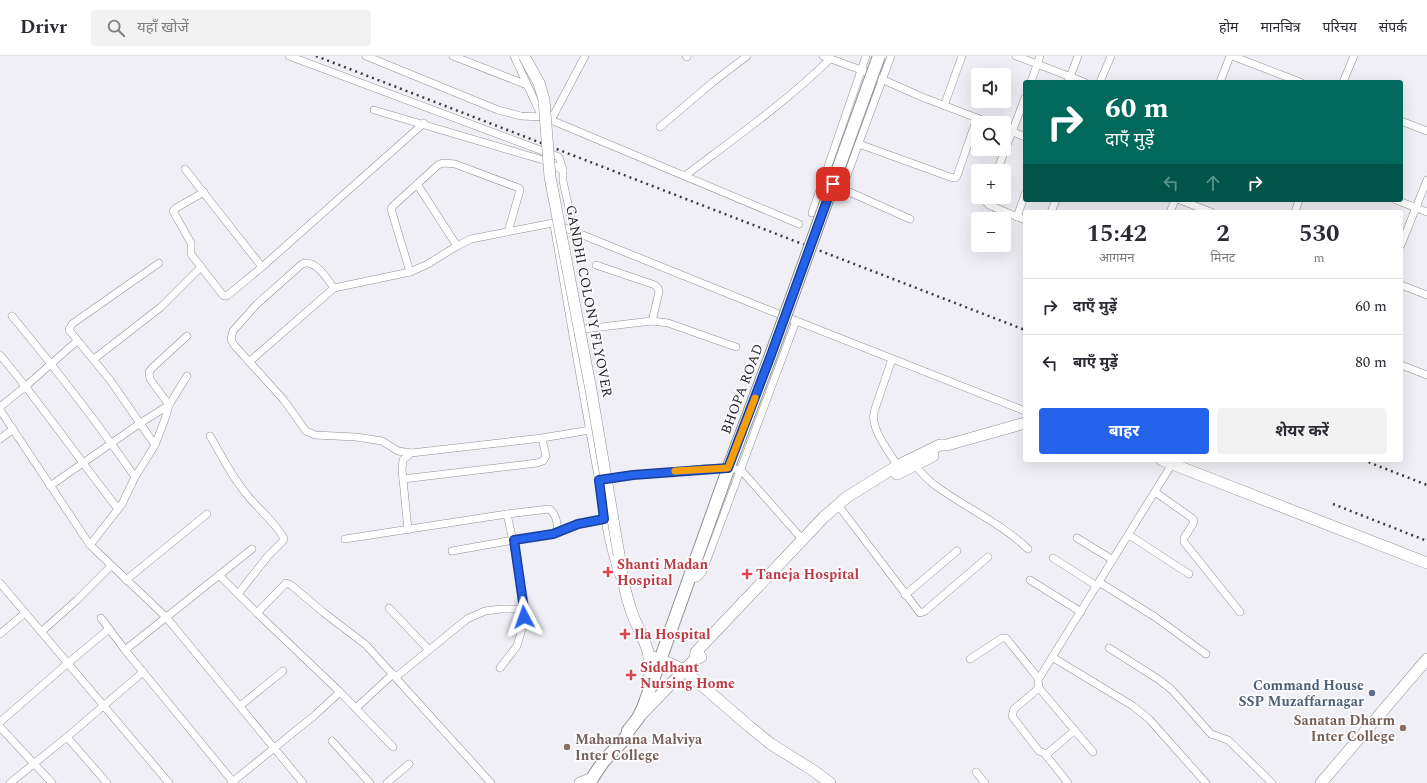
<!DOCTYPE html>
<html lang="hi">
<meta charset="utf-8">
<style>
:root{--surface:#fff;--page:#f2f2f3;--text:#2b2b33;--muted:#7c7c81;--line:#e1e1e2;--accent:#2563eb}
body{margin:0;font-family:Spectral,"Noto Sans Devanagari",serif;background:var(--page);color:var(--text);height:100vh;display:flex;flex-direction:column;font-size:15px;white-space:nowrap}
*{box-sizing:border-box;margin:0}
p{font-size:13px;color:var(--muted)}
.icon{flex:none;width:22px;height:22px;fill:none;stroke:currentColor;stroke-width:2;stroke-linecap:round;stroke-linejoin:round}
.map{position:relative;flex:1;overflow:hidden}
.details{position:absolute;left:1023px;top:154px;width:380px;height:252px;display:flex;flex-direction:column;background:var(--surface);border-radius:4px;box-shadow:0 4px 16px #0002}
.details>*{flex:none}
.hud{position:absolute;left:1023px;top:24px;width:380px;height:122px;border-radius:4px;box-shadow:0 4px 16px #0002;background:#00695c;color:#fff;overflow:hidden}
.tools{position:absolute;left:971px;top:12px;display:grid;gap:8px}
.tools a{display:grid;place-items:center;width:40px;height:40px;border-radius:4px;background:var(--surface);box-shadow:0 4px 16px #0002;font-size:20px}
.pin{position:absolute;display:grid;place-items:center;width:34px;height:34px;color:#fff;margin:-17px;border-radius:8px;box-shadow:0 2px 6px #0006}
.me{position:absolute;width:44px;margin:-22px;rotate:356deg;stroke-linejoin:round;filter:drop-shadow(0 0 3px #0008)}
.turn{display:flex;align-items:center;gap:14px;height:84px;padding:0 16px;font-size:18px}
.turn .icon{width:52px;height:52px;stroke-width:2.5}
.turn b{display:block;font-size:28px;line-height:34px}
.lanes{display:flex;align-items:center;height:38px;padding:0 16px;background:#0003;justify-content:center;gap:20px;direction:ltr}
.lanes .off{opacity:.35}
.eta{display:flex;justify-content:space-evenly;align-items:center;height:68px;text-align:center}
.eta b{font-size:24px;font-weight:700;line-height:28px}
.cta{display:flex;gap:8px;margin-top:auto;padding:8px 16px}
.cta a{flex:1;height:46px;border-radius:4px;background:var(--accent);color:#fff;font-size:16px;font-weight:700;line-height:46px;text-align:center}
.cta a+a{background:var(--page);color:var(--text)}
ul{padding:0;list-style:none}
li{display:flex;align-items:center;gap:12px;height:56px;padding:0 16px;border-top:1px solid var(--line)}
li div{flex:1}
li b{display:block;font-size:15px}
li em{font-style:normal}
header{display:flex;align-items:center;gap:24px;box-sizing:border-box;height:56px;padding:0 20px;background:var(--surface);border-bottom:1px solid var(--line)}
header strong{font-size:19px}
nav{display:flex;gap:22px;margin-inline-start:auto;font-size:14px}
.search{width:280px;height:36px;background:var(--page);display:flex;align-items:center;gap:10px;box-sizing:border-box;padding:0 14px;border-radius:4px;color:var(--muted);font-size:15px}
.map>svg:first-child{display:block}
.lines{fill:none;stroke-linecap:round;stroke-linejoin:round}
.street-casing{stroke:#909095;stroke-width:8}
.secondary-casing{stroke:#909095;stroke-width:12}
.primary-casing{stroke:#909095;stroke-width:14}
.street{stroke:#fff;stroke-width:7}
.secondary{stroke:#fff;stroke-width:11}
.primary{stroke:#fff;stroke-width:12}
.rail{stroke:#3d3d3f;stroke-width:2.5;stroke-dasharray:2 4;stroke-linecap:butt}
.secondary-bridge-casing{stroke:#909095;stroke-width:12;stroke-linecap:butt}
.primary-bridge-casing{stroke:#909095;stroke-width:14;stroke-linecap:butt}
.secondary-bridge{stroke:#fff;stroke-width:11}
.primary-bridge{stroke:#fff;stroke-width:12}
.route-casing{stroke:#184099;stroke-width:10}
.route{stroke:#2563eb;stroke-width:7}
.slow{stroke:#f59e0b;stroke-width:7}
.health-dot{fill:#e0444e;stroke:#fcfcff;stroke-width:1.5}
.service-dot{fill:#5c6f8a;stroke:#fcfcff;stroke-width:1.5}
.education-dot{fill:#8d6e63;stroke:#fcfcff;stroke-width:1.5}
.labels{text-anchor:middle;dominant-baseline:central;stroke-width:3.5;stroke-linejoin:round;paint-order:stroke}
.street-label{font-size:14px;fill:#242426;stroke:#fcfcff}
.health-label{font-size:14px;font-weight:bold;fill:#be3a42;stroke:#fcfcff;text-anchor:start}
.service-label{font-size:14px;font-weight:bold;fill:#4e5e75;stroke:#fcfcff;text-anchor:end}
.education-label{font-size:14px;font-weight:bold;fill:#785e54;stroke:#fcfcff;text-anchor:end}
</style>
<header>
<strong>Drivr</strong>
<div class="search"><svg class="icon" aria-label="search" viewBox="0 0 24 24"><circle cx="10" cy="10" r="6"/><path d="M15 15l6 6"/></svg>यहाँ खोजें</div>
<nav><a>होम</a><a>मानचित्र</a><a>परिचय</a><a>संपर्क</a></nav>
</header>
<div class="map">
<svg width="1427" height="727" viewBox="0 0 1427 727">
<rect width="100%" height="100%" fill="#efeff5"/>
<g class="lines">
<defs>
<g id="street">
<path d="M289 0 559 101 563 114V125L574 175"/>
<path d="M366 0 498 54 521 60 542 61 551 64 799 168"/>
<path d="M453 0 527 29"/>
<path d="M514 0 542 61"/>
<path d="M686 0 687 1"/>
<path d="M823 0 861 14 922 41 990 67"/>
<path d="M1016 0 1084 26"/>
<path d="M1232 0 1300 26"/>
<path d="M1031 26 1040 0"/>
<path d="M1068 26 1078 0"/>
<path d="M1100 26 1111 0"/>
<path d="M1220 26 1230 0"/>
<path d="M1343 26 1354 0"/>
<path d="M944 50 962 0"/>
<path d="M374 54 543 104 563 114"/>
<path d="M551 64 585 0"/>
<path d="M1401 65 1427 75"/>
<path d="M660 71 713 26 747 0"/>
<path d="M1004 72 1025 81"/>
<path d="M859 88 950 121 955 122 957 120 977 62"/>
<path d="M185 113 262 211"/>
<path d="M997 115 1025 42"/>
<path d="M683 119H686C735 82 786 46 830 3"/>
<path d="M417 128 457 190"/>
<path d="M838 131 910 163"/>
<path d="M842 133 891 0"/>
<path d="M986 141V146L989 149 1025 164"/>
<path d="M1180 144 1211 156"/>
<path d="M1396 144 1427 156"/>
<path d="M1051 156 1056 144"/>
<path d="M1170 156 1175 144"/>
<path d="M1295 156 1299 144"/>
<path d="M812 157 866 0"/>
<path d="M1017 161 1025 138"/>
<path d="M554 169C567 247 581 326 595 404 603 444 605 481 619 520"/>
<path d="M1401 189 1427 124"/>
<path d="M596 209 655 229 658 232 659 236 652 265"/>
<path d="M201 211 191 198V187L173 155 176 152 204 136"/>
<path d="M410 216 391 153 393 150 438 109 443 107 455 108 519 132 520 134 508 176"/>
<path d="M1401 229 1427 239"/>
<path d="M334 232C327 223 315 202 302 208L256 249 233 275 231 283 234 289 283 343 306 375 315 379 356 381 382 385 398 395 411 397"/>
<path d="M12 260C55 312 97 366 135 421"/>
<path d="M575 274 652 265 668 267 736 291"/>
<path d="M0 299C42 349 78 402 118 453"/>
<path d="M94 303 161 251 201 211 222 238 224 240 228 239 262 211 424 67"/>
<path d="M892 303 874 356C870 374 891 397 899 413"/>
<path d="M249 306 334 232 410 216 426 209 457 190 471 183 553 167 761 251 1025 355"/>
<path d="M1401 309 1427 319"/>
<path d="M0 351 26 330 77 285"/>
<path d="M0 354 90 489 166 561 303 727"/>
<path d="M210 380C222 400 232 422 248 440 257 452 278 469 284 483L282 486 268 500 238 538"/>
<path d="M0 383 13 373"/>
<path d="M155 389 110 324 69 274 72 268 159 207"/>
<path d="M912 406C920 415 926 423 936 430 966 452 1001 467 1028 493"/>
<path d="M403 423 537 407 543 405 546 400 542 382"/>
<path d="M603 423C628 419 654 417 679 415 700 413 720 410 741 414L802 483"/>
<path d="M50 430 139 368 169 349 187 320"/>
<path d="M1155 436 1192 462 1194 465 1193 468 1184 482V486L1240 556"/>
<path d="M838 449 920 557 925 555 988 501"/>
<path d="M408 474 402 413 403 404 411 397 542 382 590 374"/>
<path d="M1129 479 1189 518"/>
<path d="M1077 482 1113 504"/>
<path d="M345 483 507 458 549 453C557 458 557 468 558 476"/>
<path d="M90 489 122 448 135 421 155 389 165 363 169 349 150 323 149 316 152 312 187 280"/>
<path d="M452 495 553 477 578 468 604 463"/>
<path d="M1053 502 1097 530"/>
<path d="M219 519 257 557"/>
<path d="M688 523 697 522 702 517 796 265"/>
<path d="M126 524 207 458"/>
<path d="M1030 524 1081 556"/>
<path d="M1099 526 1155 561 1206 598"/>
<path d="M0 527 169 727"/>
<path d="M905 539 957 495"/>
<path d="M389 552 429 594"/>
<path d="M101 562 125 594"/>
<path d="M41 576 77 544 111 510"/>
<path d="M0 578 25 557"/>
<path d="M1109 592 1158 623 1172 634 1211 678 1228 684 1272 727"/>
<path d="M1052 601 1133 650 1149 663 1206 727"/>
<path d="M970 603 1002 582H1006L1038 622"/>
<path d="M500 612 517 590 523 569 524 553 516 499 507 458"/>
<path d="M396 621 467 563 485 555 501 553H524"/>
<path d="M1039 632 1014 653 1012 660 1039 695 1047 698 1075 674"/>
<path d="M240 650 283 615"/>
<path d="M356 652 393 618"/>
<path d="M0 666 68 607 109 573"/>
<path d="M0 671 52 727"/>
<path d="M67 681 107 727"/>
<path d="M332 685 370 727"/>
<path d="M393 691 340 636 257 557 286 527 291 529 323 556 366 589 491 727"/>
<path d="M1093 696 1039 632 1038 624 1172 408"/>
<path d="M1045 698 1068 727"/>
<path d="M976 716 985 727"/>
<path d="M10 727 67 681 143 616"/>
<path d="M231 727 315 659 340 636"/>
<path d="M234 727 125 594 252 493"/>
<path d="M387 727 409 708"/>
</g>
<g id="secondary">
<path d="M1162 404 1427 507"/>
<path d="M897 418 933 400"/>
<path d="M619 499C622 516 624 534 630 551 635 569 645 581 649 600L660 603 684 614 750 671 771 688 814 715 830 727"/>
<path d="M649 600 650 632"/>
<path d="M695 603 696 596 824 461 847 441 897 410 940 389H947L1025 367"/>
<path d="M641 659 695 603 701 601"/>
<path d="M580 727 592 722"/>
<path d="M1321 727 1427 603"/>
</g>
<path id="primary" d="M589 727 603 706 627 680 628 675 638 662 643 652 730 408 771 299"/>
</defs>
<use href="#street" class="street-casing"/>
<use href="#secondary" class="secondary-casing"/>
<use href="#primary" class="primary-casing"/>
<use href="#street" class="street"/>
<use href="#secondary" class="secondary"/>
<use href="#primary" class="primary"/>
<g class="rail">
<path d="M316 0 1025 274"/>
<path d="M1363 404 1427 429"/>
<path d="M1333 448 1427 485"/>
</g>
<defs>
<path id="secondary-bridge" d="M524 0 539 27 544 44 550 121 591 334 619 499"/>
<path id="primary-bridge" d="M771 299 879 0"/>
</defs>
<use href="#secondary-bridge" class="secondary-bridge-casing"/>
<use href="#primary-bridge" class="primary-bridge-casing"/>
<use href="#secondary-bridge" class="secondary-bridge"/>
<use href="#primary-bridge" class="primary-bridge"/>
</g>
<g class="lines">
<defs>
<path id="route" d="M524 561V553L514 484 553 478 578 468 604 463 599 424 633 419 728 412 771 299 833 128"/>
</defs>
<use href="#route" class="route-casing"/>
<use href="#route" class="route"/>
<path class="slow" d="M675 415 728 412 755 342"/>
</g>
<g class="health-dot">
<path d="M606 510h4v4h4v4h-4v4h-4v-4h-4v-4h4z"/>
<path d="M745 512h4v4h4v4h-4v4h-4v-4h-4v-4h4z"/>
<path d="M623 572h4v4h4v4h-4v4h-4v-4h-4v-4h4z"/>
<path d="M629 613h4v4h4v4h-4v4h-4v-4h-4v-4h4z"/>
</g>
<circle class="service-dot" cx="1372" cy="637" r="4"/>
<g class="education-dot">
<circle cx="1403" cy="672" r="4"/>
<circle cx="567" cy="691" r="4"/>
</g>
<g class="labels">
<g class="street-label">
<text transform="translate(589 245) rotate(79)">GANDHI COLONY FLYOVER</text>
<text transform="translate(742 333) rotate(-69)">BHOPA ROAD</text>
</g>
<g class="health-label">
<text x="617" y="508">Shanti Madan<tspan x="617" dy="16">Hospital</tspan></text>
<text x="756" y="518">Taneja Hospital</text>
<text x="634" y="578">Ila Hospital</text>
<text x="640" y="611">Siddhant<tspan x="640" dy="16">Nursing Home</tspan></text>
</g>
<g class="service-label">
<text x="1364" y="629">Command House<tspan x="1364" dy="16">SSP Muzaffarnagar</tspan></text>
</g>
<g class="education-label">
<text x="1395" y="664">Sanatan Dharm<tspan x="1395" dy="16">Inter College</tspan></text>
<text x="575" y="683" text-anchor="start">Mahamana Malviya<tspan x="575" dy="16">Inter College</tspan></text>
</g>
</g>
</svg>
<div class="tools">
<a><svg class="icon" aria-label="sound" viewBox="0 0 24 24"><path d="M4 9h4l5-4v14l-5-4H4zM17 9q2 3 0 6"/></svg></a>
<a><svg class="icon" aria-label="search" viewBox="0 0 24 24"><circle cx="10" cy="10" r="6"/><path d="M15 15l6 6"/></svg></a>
<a>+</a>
<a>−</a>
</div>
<div class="pin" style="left:833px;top:128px;background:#d93025"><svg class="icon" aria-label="arrive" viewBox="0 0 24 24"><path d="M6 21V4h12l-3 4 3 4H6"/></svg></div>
<svg class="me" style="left:524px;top:561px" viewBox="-20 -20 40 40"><path d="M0-17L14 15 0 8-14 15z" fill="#2563eb" stroke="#fff" stroke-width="4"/></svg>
<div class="hud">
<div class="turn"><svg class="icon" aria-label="right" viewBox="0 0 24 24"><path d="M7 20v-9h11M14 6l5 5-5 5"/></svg><div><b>60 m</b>दाएँ मुड़ें</div></div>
<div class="lanes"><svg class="icon off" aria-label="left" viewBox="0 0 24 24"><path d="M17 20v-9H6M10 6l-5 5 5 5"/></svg><svg class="icon off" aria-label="ahead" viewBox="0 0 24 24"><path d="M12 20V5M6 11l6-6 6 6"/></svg><svg class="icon" aria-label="right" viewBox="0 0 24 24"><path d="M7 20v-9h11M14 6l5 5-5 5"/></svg></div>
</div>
<section class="details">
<div class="eta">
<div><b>15:42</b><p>आगमन</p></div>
<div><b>2</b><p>मिनट</p></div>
<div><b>530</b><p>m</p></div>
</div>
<ul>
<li><svg class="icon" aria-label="right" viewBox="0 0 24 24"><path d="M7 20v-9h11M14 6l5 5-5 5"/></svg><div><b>दाएँ मुड़ें</b></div><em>60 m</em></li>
<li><svg class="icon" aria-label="left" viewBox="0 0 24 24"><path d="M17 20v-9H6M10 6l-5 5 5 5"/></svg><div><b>बाएँ मुड़ें</b></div><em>80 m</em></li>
</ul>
<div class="cta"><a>बाहर</a><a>शेयर करें</a></div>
</section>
</div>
